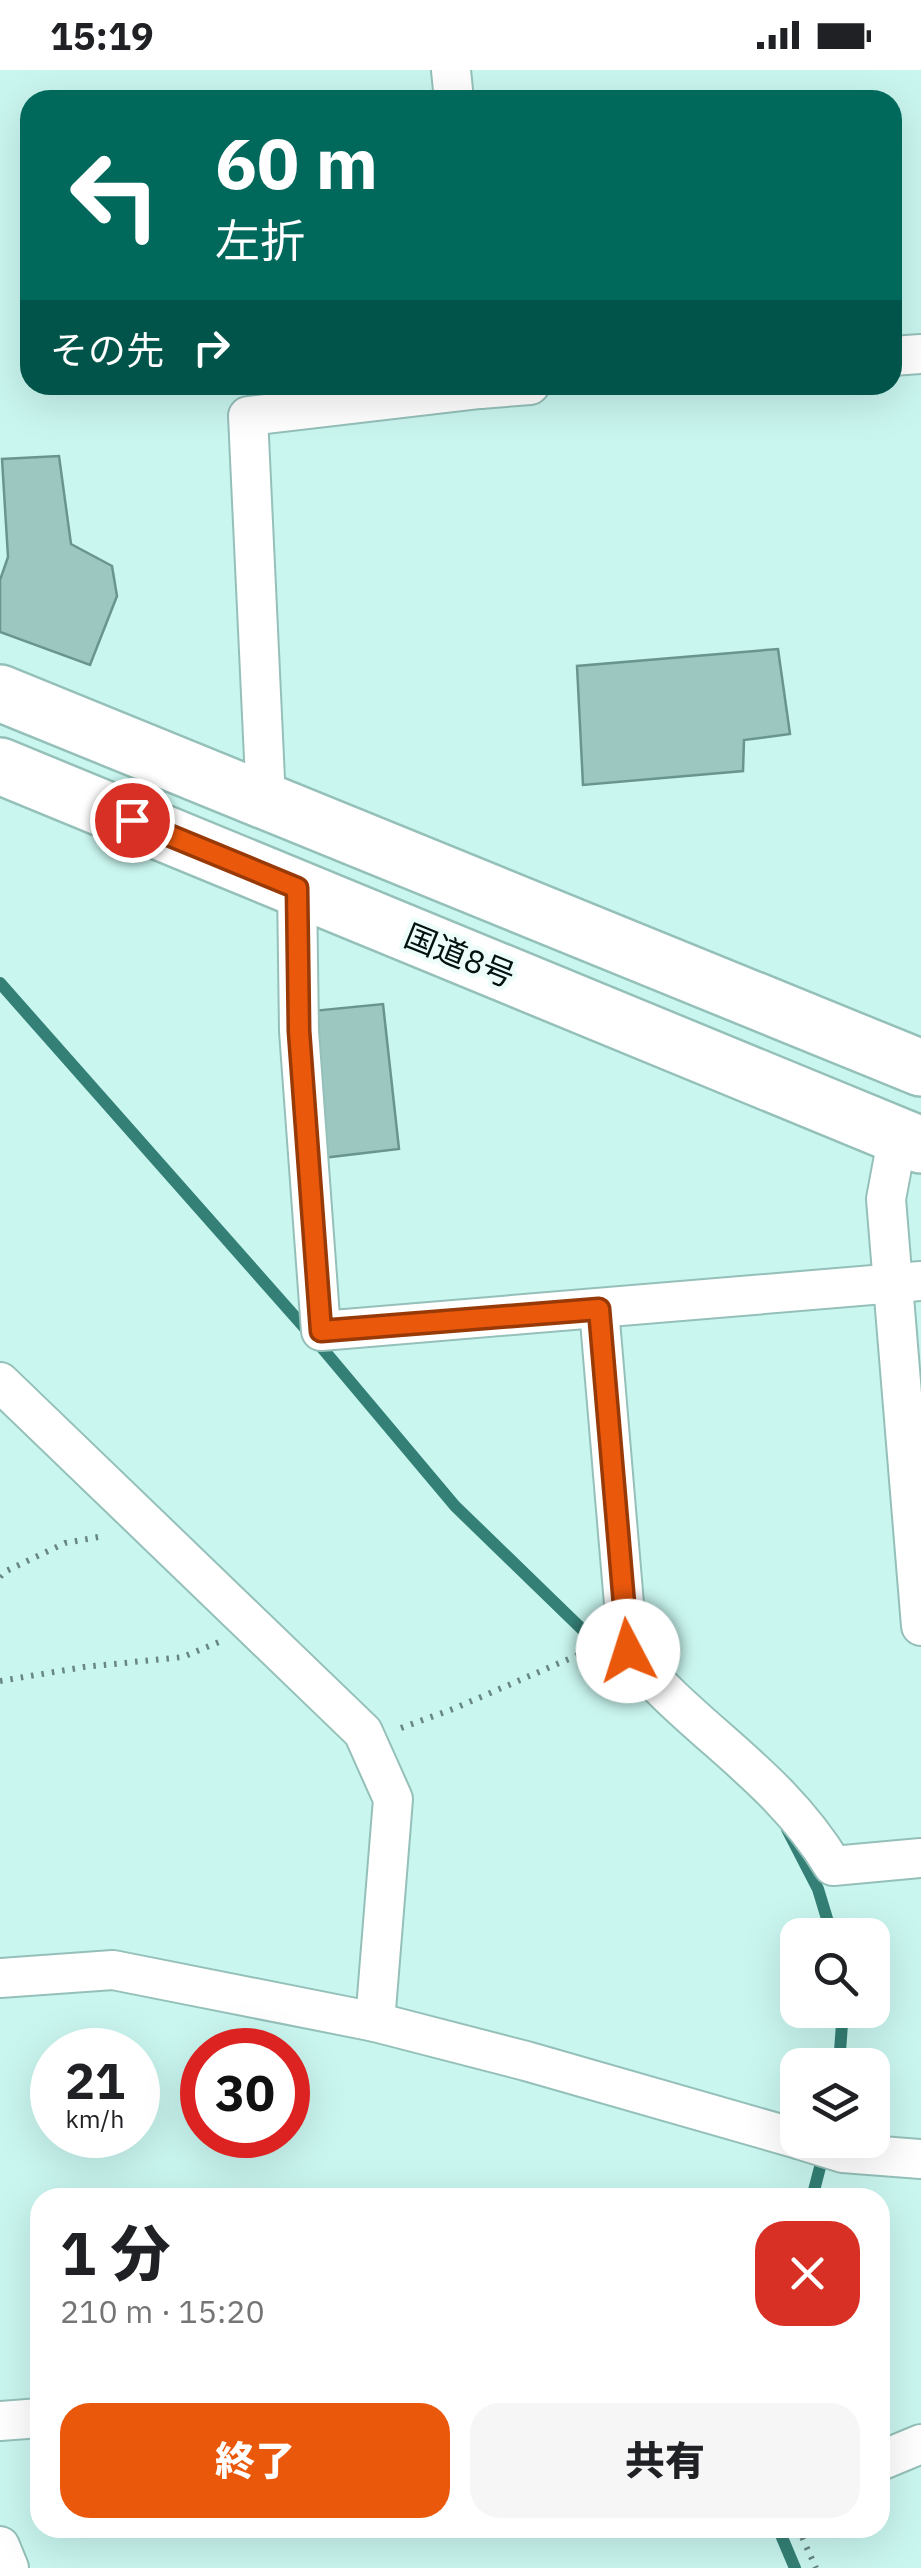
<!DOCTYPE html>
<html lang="ja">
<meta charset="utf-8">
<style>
:root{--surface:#fff;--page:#f6f6f6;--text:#202124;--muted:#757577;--accent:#ea580c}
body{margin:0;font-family:"IBM Plex Sans","Noto Sans JP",sans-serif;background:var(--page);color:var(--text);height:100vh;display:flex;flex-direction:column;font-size:38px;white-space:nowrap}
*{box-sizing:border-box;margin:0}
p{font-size:32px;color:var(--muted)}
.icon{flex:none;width:55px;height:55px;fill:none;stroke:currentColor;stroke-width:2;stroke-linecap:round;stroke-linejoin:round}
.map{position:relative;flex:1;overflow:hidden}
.details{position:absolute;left:30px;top:2118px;width:860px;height:350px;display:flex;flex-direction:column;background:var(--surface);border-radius:30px;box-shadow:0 10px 40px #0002}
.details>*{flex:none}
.top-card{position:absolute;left:20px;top:20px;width:882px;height:305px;border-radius:30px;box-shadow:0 10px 40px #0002;background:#00695c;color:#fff;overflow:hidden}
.buttons{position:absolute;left:780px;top:1848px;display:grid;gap:20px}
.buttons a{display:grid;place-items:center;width:110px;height:110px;border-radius:20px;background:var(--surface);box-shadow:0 10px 40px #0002;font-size:50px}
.speed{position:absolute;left:30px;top:1958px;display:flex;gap:20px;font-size:50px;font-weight:700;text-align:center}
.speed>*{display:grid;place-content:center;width:130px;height:130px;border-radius:50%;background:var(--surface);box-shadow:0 10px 40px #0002;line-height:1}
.speed small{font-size:25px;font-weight:400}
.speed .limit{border:15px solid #d22;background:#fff;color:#111}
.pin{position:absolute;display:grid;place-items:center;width:85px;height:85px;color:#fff;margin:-42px;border:5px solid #fff;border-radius:50%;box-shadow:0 2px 10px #0007}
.me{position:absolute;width:110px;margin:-55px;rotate:355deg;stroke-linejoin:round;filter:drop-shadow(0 0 8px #0008)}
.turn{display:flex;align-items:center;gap:35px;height:210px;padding:0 30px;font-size:45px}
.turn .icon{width:130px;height:130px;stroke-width:2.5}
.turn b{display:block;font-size:70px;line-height:85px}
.then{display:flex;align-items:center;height:95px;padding:0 30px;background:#0003;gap:20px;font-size:38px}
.round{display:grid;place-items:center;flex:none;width:105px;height:105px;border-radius:30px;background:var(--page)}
.overview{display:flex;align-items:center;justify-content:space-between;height:170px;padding:0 30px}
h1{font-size:60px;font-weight:800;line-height:75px}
.action{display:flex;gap:20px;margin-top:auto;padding:20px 30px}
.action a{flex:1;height:115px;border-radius:30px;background:var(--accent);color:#fff;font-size:40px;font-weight:800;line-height:115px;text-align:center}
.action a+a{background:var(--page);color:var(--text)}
.status{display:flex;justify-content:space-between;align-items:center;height:70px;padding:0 50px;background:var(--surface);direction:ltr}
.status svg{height:28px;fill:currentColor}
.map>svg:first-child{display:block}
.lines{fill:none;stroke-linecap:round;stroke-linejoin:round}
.stream{stroke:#348076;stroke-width:12}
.building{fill:#9bc7c0;stroke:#6a958e;stroke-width:2.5}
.minor-casing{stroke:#95c0b9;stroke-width:42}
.trunk-casing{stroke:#95c0b9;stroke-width:60}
.path{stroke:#688782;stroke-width:6;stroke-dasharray:2.5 8;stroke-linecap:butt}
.minor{stroke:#fff;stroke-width:38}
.trunk{stroke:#fff;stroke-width:55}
.route-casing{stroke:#983908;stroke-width:25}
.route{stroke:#ea580c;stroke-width:18}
.labels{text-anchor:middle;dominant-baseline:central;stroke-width:9;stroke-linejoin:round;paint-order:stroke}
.street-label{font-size:32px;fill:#031210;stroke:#ecfdfa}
</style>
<div class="status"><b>15:19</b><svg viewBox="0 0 49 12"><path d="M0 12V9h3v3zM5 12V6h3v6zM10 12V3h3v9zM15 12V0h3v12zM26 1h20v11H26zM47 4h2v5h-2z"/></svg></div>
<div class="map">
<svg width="921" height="2498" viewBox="0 0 921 2498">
<rect width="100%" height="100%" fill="#c9f6ef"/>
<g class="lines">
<g class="stream">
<path d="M0 913 312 1266 455 1436 623 1599"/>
<path d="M787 1759 818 1819 832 1865"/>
<path d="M839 1995 843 1940"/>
<path d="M812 2128 824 2082"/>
<path d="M778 2458 795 2498"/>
</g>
</g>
<g class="building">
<path d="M59 386 71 474 112 496 117 526 90 595 0 562V510L8 487 2 389Z"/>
<path d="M778 579 790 664 744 670 743 701 583 715 577 596Z"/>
<path d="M383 934 399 1079 322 1088 312 941Z"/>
</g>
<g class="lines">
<defs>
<g id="minor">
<path d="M451 0 454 30"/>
<path d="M892 286 921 284"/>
<path d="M479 315 480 319 530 315"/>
<path d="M266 731 248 346 480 319"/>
<path d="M297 818 299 961 321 1261 921 1211"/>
<path d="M898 1065 886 1129 921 1556"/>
<path d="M599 1239 628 1581C693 1661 778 1704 833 1796L921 1788"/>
<path d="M0 1312 363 1662 393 1729 375 1952"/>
<path d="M0 1908 113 1900 375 1952 526 1991 798 2069"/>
<path d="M801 2070 843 2083 921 2089"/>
<path d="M0 2351 40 2348"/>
<path d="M880 2391 921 2374"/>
<path d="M0 2476 9 2498"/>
</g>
<g id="trunk">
<path d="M0 623 921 998"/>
<path d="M0 696 921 1075"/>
</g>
</defs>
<use href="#minor" class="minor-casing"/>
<use href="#trunk" class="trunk-casing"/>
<g class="path">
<path d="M0 1507 4 1502 65 1473 104 1466"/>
<path d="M0 1611 84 1597 183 1587 219 1572"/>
<path d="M401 1658 453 1639 592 1579"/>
<path d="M798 2458 816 2498"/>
</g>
<use href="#minor" class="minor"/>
<use href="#trunk" class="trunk"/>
</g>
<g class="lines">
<defs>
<path id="route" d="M132 750 297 818 299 961 321 1261 599 1239 628 1581"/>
</defs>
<use href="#route" class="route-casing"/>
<use href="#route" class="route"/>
</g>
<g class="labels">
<g class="street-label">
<text transform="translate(460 885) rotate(22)">国道8号</text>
</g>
</g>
</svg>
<div class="buttons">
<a><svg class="icon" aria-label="search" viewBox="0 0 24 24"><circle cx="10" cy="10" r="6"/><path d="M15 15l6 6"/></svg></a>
<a><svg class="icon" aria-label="layers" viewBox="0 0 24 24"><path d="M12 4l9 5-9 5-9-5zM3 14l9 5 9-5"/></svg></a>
</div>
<div class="speed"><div>21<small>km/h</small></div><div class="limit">30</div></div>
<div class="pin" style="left:132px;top:750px;background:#d93025"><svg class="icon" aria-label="arrive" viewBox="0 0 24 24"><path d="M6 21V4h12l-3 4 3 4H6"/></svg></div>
<svg class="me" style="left:628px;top:1581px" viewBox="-20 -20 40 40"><circle r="19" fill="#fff"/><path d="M0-13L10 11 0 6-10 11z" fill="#ea580c"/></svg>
<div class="top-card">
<div class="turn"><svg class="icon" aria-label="left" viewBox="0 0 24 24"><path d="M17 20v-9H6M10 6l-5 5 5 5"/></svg><div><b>60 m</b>左折</div></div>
<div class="then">その先<svg class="icon" aria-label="right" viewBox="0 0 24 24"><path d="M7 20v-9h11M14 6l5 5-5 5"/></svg></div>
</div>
<section class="details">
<div class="overview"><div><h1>1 分</h1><p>210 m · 15:20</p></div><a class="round" style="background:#d93025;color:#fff"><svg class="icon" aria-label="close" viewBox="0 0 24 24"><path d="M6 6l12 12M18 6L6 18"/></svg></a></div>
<div class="action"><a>終了</a><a>共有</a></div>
</section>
</div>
